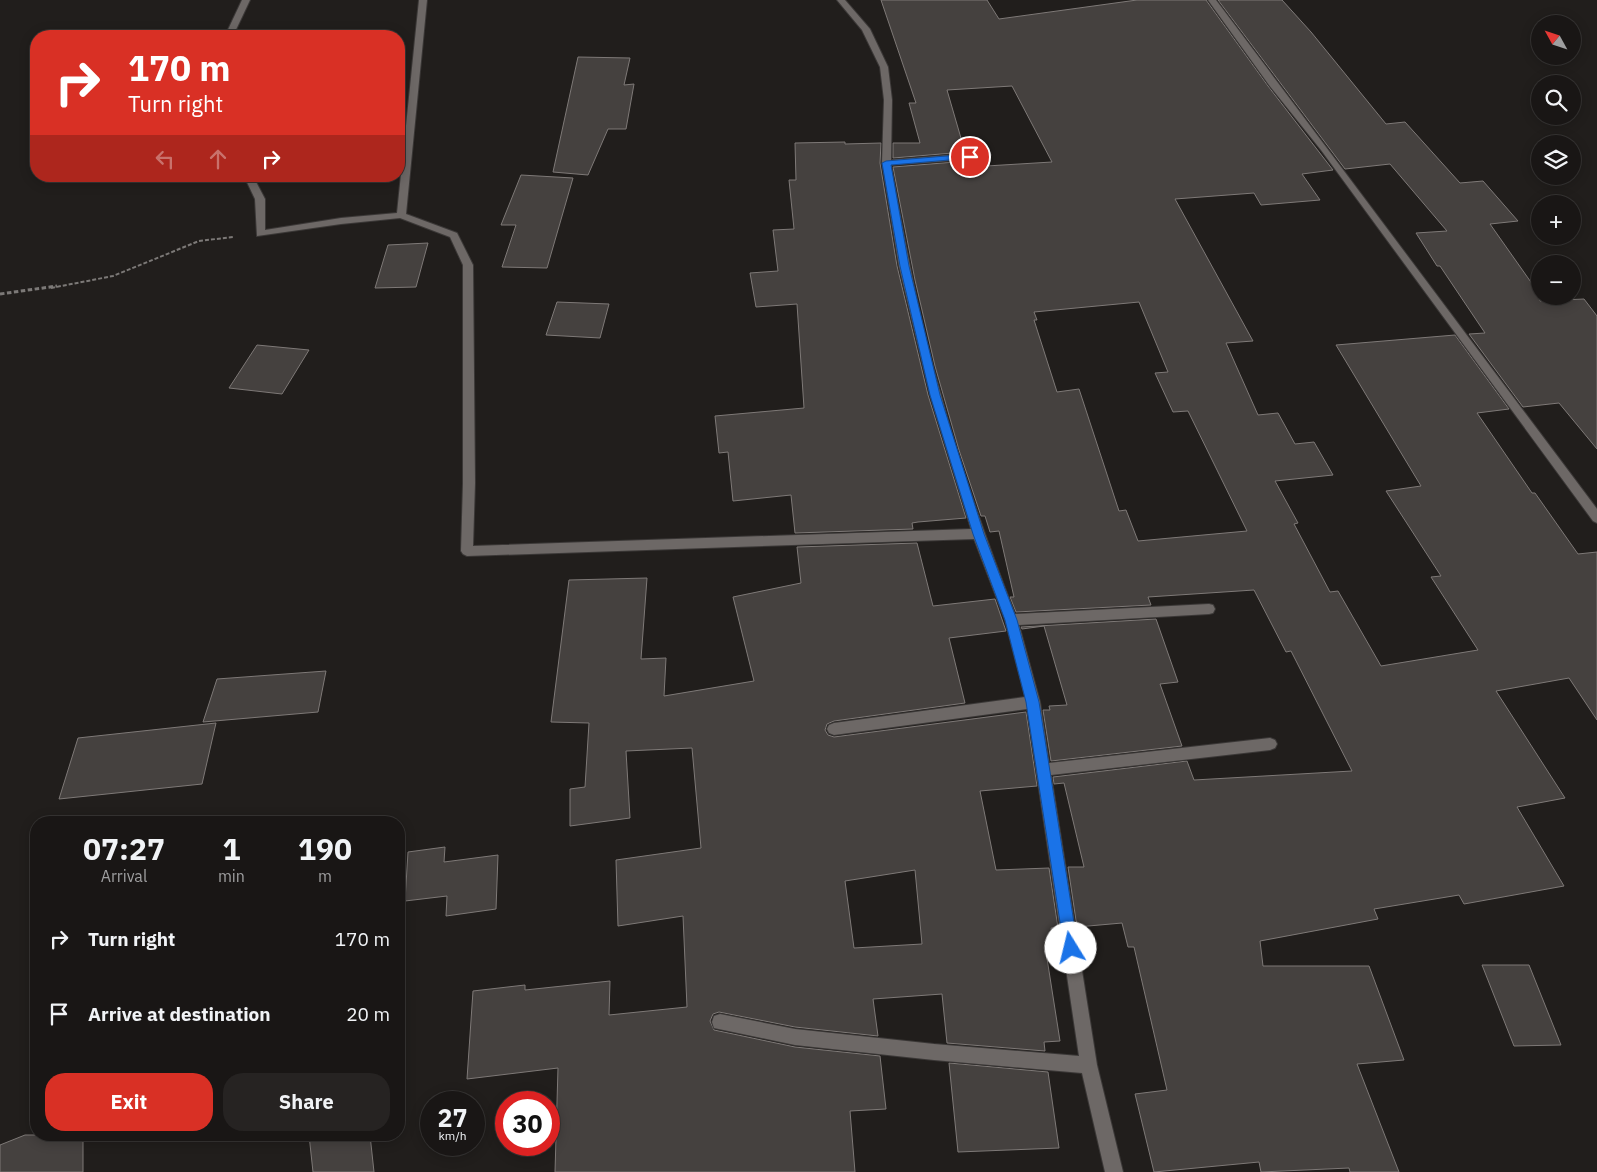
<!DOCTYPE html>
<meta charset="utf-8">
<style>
:root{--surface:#191615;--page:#262322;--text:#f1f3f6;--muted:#9f9fa0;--line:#373534;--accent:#d93025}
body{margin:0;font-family:"IBM Plex Sans",sans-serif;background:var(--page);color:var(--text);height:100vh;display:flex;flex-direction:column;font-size:19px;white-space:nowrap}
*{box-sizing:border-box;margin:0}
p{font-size:16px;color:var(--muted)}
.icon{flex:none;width:28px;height:28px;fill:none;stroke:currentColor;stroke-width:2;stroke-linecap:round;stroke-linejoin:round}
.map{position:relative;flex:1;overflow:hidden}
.drawer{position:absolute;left:30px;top:816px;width:375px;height:325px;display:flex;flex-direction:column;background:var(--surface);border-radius:20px;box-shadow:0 2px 12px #0003,0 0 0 1px var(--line)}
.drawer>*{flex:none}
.banner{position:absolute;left:30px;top:30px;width:375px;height:152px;border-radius:20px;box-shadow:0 2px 12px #0003,0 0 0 1px var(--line);background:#d93025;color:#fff;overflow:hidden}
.needle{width:32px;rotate:310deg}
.controls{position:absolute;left:1531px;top:15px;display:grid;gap:10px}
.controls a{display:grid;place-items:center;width:50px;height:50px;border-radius:50%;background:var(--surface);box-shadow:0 2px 12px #0003,0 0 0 1px var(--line);font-size:25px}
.speed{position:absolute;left:420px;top:1091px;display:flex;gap:10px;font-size:25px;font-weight:700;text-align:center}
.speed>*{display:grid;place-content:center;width:65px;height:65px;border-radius:50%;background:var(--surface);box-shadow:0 2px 12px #0003,0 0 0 1px var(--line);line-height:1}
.speed small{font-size:12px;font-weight:400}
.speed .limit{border:8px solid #d22;background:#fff;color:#111}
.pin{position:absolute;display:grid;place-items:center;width:42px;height:42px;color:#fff;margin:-21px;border:2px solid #fff;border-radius:50%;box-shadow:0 1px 5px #0007}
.me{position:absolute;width:55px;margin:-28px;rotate:351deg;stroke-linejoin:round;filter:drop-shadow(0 0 4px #0008)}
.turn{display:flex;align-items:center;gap:18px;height:105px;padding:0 15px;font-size:22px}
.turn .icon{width:65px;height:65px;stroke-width:2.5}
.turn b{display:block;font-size:35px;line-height:42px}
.lanes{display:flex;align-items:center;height:48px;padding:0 15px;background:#0003;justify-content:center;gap:25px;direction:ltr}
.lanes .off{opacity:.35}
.eta{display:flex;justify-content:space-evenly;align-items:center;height:85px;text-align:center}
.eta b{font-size:30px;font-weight:700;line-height:35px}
.action{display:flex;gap:10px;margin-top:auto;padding:10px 15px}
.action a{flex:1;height:58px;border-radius:20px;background:var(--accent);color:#fff;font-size:20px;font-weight:700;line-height:58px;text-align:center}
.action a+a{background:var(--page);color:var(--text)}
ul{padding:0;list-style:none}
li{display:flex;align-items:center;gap:15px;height:75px;padding:0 15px}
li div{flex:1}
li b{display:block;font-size:19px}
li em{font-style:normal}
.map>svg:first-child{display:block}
.building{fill:#45413f;stroke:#7e7977;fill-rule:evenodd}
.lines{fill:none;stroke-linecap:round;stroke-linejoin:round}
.minor-casing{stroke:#3b3837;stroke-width:2}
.path-far1{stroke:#7c7977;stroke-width:2;stroke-dasharray:4 2;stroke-linecap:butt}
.path{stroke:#7c7977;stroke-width:3;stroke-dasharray:4.5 2.5;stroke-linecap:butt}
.minor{fill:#6d6866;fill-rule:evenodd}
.route{fill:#1a73e8;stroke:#114b97}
</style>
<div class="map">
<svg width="1597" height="1172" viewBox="0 0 1597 1172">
<rect width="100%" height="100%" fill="#211e1c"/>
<g class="building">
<path d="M881 0H987L999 19 1137 0H1206L1268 86 1333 170 1302 174 1320 200 1261 205 1254 193 1175 199 1253 341 1226 343 1258 415 1278 413 1295 444 1314 442 1333 475 1275 481 1298 523 1294 524 1330 592 1338 591 1381 666 1478 650 1431 577 1441 576 1386 491 1421 486 1336 345 1455 335 1509 409 1477 413 1532 493H1535L1578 554 1597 552V720L1569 678 1496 691 1565 798 1517 807 1564 886 1464 904 1459 895 1374 909 1378 919 1260 941 1263 966H1369L1404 1060 1357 1064 1399 1172H1350L1349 1168 1261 1172 1259 1162 1154 1172 1135 1094 1167 1090 1134 947H1128L1122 923 1077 927 1068 867H1084L1064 783 1054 784 1053 777 1187 761 1194 780 1352 771 1291 651 1286 652 1254 590 1148 597 1151 605 1016 612 1010 597H1014L999 531 990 532 985 516H981L959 450 935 366 915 280 893 167 968 161 970 167 1052 162 1012 86 947 90 965 152 893 158V143H920L909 103H916ZM1139 302 1168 372 1155 373 1173 412 1188 411 1247 531 1138 541 1126 510 1119 511 1079 389 1057 392 1034 320H1037L1034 312Z"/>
<path d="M1218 0H1282L1311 32 1386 124 1405 122 1460 183 1483 181 1518 221 1490 224 1540 295V301L1584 299 1597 316V449L1559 403 1523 407 1469 334 1485 333 1440 266H1437L1416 233 1447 231 1390 164 1345 169Z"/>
<path d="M578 57 630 58 624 85 634 84 626 129H608L588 175 553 172Z"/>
<path d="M845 142V144L881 143 880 163 897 266 928 395 966 518 918 522 912 523 913 529 795 533 791 495 733 501 728 452 719 453 715 416 804 408 797 304 756 307 750 273 778 271 773 230 794 229 789 180H796L795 143Z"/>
<path d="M521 175 573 178 547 268 502 267 516 225H501Z"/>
<path d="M428 243 416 287 375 288 388 245Z"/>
<path d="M557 302 609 304 600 338 546 335Z"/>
<path d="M257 345 309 350 282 394 229 388Z"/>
<path d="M917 543 933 606 995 599 1006 631 949 638 965 703 834 721 827 724 825 730 828 735 834 737 1026 712 1037 786 980 791 996 870 1049 868 1058 928H1051L1054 951 1046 952 1060 1041 1044 1042 1045 1051 947 1043 942 994 873 999 878 1036 795 1027 719 1012 713 1014 710 1021 714 1030 795 1047 880 1056 886 1109 850 1111 855 1172H555L558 1068 467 1079 473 991 525 985V990L610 981 609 1015 687 1007 683 916 618 926 616 860 701 848 692 748 626 751 630 818 570 826V789L585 787 589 723 551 722 569 580 647 578 641 659 666 658 664 696 754 681 733 597 801 583 797 547ZM915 870 922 944 854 948 845 881Z"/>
<path d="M1156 619 1178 682 1160 684 1182 746 1051 761 1043 710H1050L1049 706 1067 705 1044 626 1022 629 1021 627Z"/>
<path d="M326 671 318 712 203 722 217 679Z"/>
<path d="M216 723 202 784 59 799 78 738Z"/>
<path d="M445 847 444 862 498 855 496 909 446 916 447 896 405 901 408 852Z"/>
<path d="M1482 965H1529L1561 1045 1514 1046Z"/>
<path d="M949 1063 1048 1072 1059 1148 958 1152Z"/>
<path d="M25 1135H83V1172H0V1145Z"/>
<path d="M309 1135H370L374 1172H313Z"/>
</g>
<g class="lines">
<defs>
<g id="minor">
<path d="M242 0H250L233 36H225Z"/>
<path d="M419 0H427L406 214 457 233 473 265 475 483 473 546 971 529 930 395 899 266 882 163 884 100 880 67 862 30 837 0H845L870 29 888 67 892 100 891 160 987 152 991 155 987 158 891 165C905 242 919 320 941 395 961 470 987 542 1015 614L1209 604 1213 605 1215 609 1213 613 1209 614 1019 625 1040 702 1049 763 1270 738 1275 740 1277 744 1275 748 1270 750 1051 775 1097 1065 1123 1172H1105L1082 1073 934 1060 795 1045 714 1028 712 1022 714 1016 720 1014 795 1029 934 1044 1079 1056 1027 709 834 735 829 733 827 729 829 725 834 723 1025 697 1005 620 974 539 467 556 463 554 461 551 463 483V265L450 237 400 218 341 224 257 236 255 199 244 176H253L265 199V230L341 218 397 213Z"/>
<path d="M1208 0H1216L1597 509V523L1593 521 1321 150 1269 85Z"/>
</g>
</defs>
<use href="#minor" class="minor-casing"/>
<path class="path-far1" d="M51 288 113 276 199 241 233 237"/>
<path class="path" d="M0 294 57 286"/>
<use href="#minor" class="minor"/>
</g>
<path class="route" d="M970 154 973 155V158L891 165 909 266 940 395 984 534 1017 620 1039 702 1078 948 1076 953 1071 955 1066 953 1064 948 1026 702 1005 620 973 534 930 395 900 266 882 163 886 161Z"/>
</svg>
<div class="controls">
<a><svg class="needle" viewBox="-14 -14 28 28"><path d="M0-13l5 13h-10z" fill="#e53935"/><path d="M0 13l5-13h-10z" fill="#9f9fa0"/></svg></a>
<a><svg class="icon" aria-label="search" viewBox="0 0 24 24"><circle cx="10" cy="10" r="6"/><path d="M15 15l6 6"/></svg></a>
<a><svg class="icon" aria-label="layers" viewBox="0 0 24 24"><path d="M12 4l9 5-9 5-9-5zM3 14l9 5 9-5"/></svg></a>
<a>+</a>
<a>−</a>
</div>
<div class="speed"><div>27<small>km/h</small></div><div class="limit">30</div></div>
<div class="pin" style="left:970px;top:157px;background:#d93025"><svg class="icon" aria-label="arrive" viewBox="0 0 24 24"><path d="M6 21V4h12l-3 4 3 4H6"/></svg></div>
<svg class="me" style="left:1071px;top:948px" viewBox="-20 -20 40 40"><circle r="19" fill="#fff"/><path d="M0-13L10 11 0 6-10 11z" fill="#1a73e8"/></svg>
<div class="banner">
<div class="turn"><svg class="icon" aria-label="right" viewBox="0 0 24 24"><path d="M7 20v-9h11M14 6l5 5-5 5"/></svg><div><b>170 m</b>Turn right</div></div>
<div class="lanes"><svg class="icon off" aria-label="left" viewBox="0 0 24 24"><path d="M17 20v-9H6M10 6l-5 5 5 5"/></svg><svg class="icon off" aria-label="ahead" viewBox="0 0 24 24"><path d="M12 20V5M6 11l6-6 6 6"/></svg><svg class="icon" aria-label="right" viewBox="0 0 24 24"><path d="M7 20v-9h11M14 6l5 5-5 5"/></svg></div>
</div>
<section class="drawer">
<div class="eta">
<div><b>07:27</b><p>Arrival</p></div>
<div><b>1</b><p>min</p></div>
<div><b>190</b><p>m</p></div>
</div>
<ul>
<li><svg class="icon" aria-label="right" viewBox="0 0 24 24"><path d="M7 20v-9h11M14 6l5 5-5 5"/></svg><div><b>Turn right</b></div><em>170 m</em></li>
<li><svg class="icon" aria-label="arrive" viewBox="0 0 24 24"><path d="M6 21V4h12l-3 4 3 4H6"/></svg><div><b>Arrive at destination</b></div><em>20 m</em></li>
</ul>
<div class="action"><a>Exit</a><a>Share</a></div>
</section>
</div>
